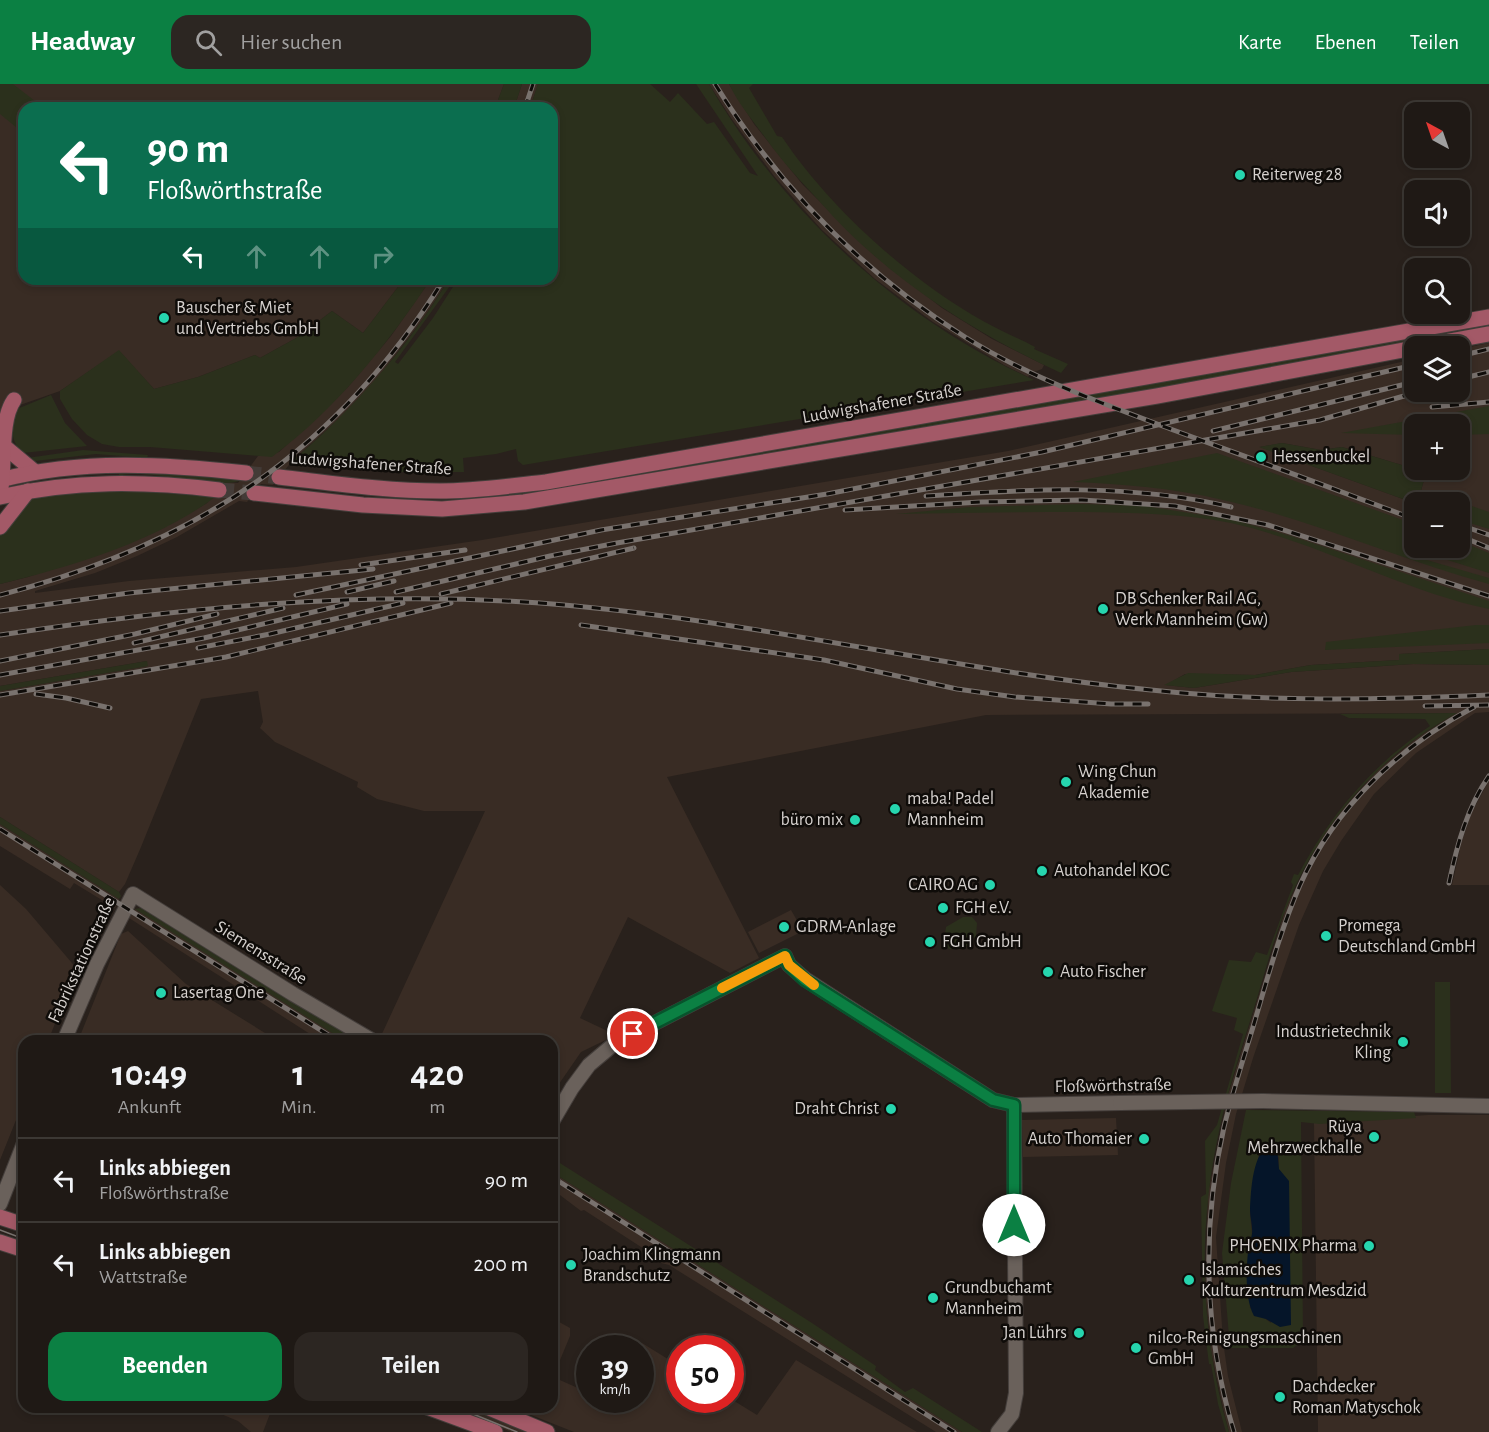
<!DOCTYPE html>
<html lang="de">
<meta charset="utf-8">
<style>
:root{--surface:#1f1915;--page:#2c2622;--text:#f1f3f6;--muted:#a1a0a0;--line:#3c3834;--accent:#0b8043}
body{margin:0;font-family:"Alegreya Sans",sans-serif;background:var(--page);color:var(--text);height:100vh;display:flex;flex-direction:column;font-size:22px;white-space:nowrap}
*{box-sizing:border-box;margin:0}
p{font-size:20px;color:var(--muted)}
.icon{flex:none;width:33px;height:33px;fill:none;stroke:currentColor;stroke-width:2;stroke-linecap:round;stroke-linejoin:round}
.map{position:relative;flex:1;overflow:hidden}
.drawer{position:absolute;left:18px;top:951px;width:540px;height:378px;display:flex;flex-direction:column;background:var(--surface);border-radius:18px;box-shadow:0 3px 9px #0003,0 0 0 2px var(--line)}
.drawer>*{flex:none}
.banner{position:absolute;left:18px;top:18px;width:540px;height:183px;border-radius:18px;box-shadow:0 3px 9px #0003,0 0 0 2px var(--line);background:#0b6e4f;color:#fff;overflow:hidden}
.needle{width:39px;rotate:320deg}
.buttons{position:absolute;left:1404px;top:18px;display:grid;gap:12px}
.buttons a{display:grid;place-items:center;width:66px;height:66px;border-radius:12px;background:var(--surface);box-shadow:0 3px 9px #0003,0 0 0 2px var(--line);font-size:30px}
.speed{position:absolute;left:576px;top:1251px;display:flex;gap:12px;font-size:30px;font-weight:700;text-align:center}
.speed>*{display:grid;place-content:center;width:78px;height:78px;border-radius:50%;background:var(--surface);box-shadow:0 3px 9px #0003,0 0 0 2px var(--line);line-height:1}
.speed small{font-size:15px;font-weight:400}
.speed .limit{border:9px solid #d22;background:#fff;color:#111}
.pin{position:absolute;display:grid;place-items:center;width:51px;height:51px;color:#fff;margin:-26px;border:3px solid #fff;border-radius:50%;box-shadow:0 2px 6px #0007}
.me{position:absolute;width:66px;margin:-33px;rotate:0deg;stroke-linejoin:round;filter:drop-shadow(0 0 4px #0008)}
.turn{display:flex;align-items:center;gap:21px;height:126px;padding:0 30px;font-size:27px}
.turn .icon{width:78px;height:78px;stroke-width:2.5}
.turn b{display:block;font-size:42px;line-height:51px}
.lanes{display:flex;align-items:center;height:57px;padding:0 30px;background:#0003;justify-content:center;gap:30px;direction:ltr}
.lanes .off{opacity:.35}
.eta{display:flex;justify-content:space-evenly;align-items:center;height:102px;text-align:center}
.eta b{font-size:36px;font-weight:700;line-height:42px}
.primary-button{display:flex;gap:12px;margin-top:auto;padding:12px 30px}
.primary-button a{flex:1;height:69px;border-radius:18px;background:var(--accent);color:#fff;font-size:24px;font-weight:700;line-height:69px;text-align:center}
.primary-button a+a{background:var(--page);color:var(--text)}
ul{padding:0;list-style:none}
li{display:flex;align-items:center;gap:18px;height:84px;padding:0 30px;border-top:2px solid var(--line)}
li div{flex:1}
li b{display:block;font-size:22px}
li em{font-style:normal}
header{display:flex;align-items:center;gap:36px;box-sizing:border-box;height:84px;padding:0 30px;background:var(--accent);color:#fff}
header strong{font-size:28px}
nav{display:flex;gap:33px;margin-inline-start:auto;font-size:21px}
.search{width:420px;height:54px;background:var(--page);display:flex;align-items:center;gap:15px;box-sizing:border-box;padding:0 21px;border-radius:18px;color:var(--muted);font-size:22px}
.map>svg:first-child{display:block}
.built{fill:#392c24;fill-rule:evenodd}
.green{fill:#2b301c;fill-rule:evenodd}
.water{fill:#051529}
.lines{fill:none;stroke-linecap:round;stroke-linejoin:round}
.primary-tunnel{stroke:#433b37;stroke-width:15;stroke-dasharray:15 8;stroke-linecap:butt}
.secondary-casing{stroke:#443e3b;stroke-width:16}
.primary-casing{stroke:#443e3b;stroke-width:17}
.secondary{stroke:#6a615b;stroke-width:14}
.primary{stroke:#a35967;stroke-width:15}
.tram{stroke:#79726e;stroke-width:1.5}
.rail-casing{stroke:#79726e;stroke-width:5}
.rail{stroke:#0f0c09;stroke-width:3;stroke-dasharray:9;stroke-linecap:butt}
.secondary-bridge-casing{stroke:#443e3b;stroke-width:16;stroke-linecap:butt}
.secondary-bridge{stroke:#6a615b;stroke-width:14}
.route-casing{stroke:#07532c;stroke-width:15}
.route{stroke:#0b8043;stroke-width:10}
.slow{stroke:#f59e0b;stroke-width:10}
.poi-dot{fill:#26d5ae;stroke:#0f0c09;stroke-width:2}
.labels{text-anchor:middle;dominant-baseline:central;stroke-width:5;stroke-linejoin:round;paint-order:stroke}
.poi-label{font-size:18px;fill:#d6d1ce;stroke:#0f0c09;text-anchor:start}
.street-label{font-size:18px;fill:#d6d1ce;stroke:#0f0c09}
</style>
<header>
<strong>Headway</strong>
<div class="search"><svg class="icon" aria-label="search" viewBox="0 0 24 24"><circle cx="10" cy="10" r="6"/><path d="M15 15l6 6"/></svg>Hier suchen</div>
<nav><a>Karte</a><a>Ebenen</a><a>Teilen</a></nav>
</header>
<div class="map">
<svg width="1489" height="1348" viewBox="0 0 1489 1348">
<rect width="100%" height="100%" fill="#29211c"/>
<g class="built">
<path d="M0 0H504L495 24H24V195H404L363 249 332 227 298 253 260 274 255 271 198 293 154 305 119 267 60 307 0 328Z"/>
<path d="M522 0H538L530 24H514Z"/>
<path d="M709 0H729L754 40 803 101 874 171 942 224 992 255 1044 281 1042 285 1031 289 1028 293 1004 281 933 238 875 195 822 146 774 92 731 34Z"/>
<path d="M431 195H449L423 235 376 296 343 331 292 377 273 401 261 400 247 418 239 417 177 453 137 472 95 489 35 507V509L129 497 296 483 482 456 1008 367 1414 275V308H1460V265L1489 259V565L1400 570V576L1311 581 1255 591 1185 590 1166 601 1194 604 1291 588 1413 580 1489 581V628L1475 629 1416 669 1374 710 1341 757 1323 787 1299 841 1253 974 1236 1030 1226 1079 1216 1153 1223 1257 1228 1292 1242 1348H1229L1224 1328 1211 1267 1205 1206 1208 1109 1228 1011 1286 823 1318 759 1340 728 1378 686 1417 654 1456 629 986 631 667 693 759 874 730 889 628 833 580 934 616 951 581 968 552 1010V957H391L381 952 485 727H424L377 715 357 703 358 698 275 658 260 644 263 638 258 607 201 615 141 763 125 800 119 808 0 733V607L147 582V577L0 602V500L28 493 131 458 170 440 207 419 225 398 238 399 258 372 279 368 348 303 391 252ZM1414 340H1460V386H1417L1426 389 1420 410 1441 418H1460V464H1414V419L1260 363 1282 359 1321 366 1342 363 1405 382 1403 391 1410 393 1412 384 1414 385Z"/>
<path d="M1489 696V801H1452L1461 760 1471 730Z"/>
<path d="M0 740 119 815 115 824 74 799 70 805 0 762Z"/>
<path d="M0 801 26 825 77 885 48 957H24V1016L0 1076Z"/>
<path d="M135 825 211 870 345 957H321L129 834Z"/>
<path d="M791 826 803 847 759 869 748 848Z"/>
<path d="M128 847 186 900 278 957H78L121 850Z"/>
<path d="M1428 1031H1489V1348H1318L1314 1039Z"/>
<path d="M1116 1034 1118 1071 1023 1073 1022 1036Z"/>
<path d="M552 1088 962 1348H936L669 1181 661 1179 658 1174 584 1126 581 1127 552 1105Z"/>
<path d="M552 1234 570 1244V1252L553 1293 589 1309 590 1316H604L611 1318 613 1316H640V1264H639L642 1259 679 1282 680 1316 731 1315 757 1331 796 1276 917 1348H574L511 1323H552Z"/>
<path d="M224 1323H263L271 1327 263 1348H251L238 1337 221 1330Z"/>
<path d="M463 1323H470L532 1348H511L462 1327Z"/>
</g>
<g class="green">
<path d="M0 0H13L44 24H24V57L22 60 17 44 0 30Z"/>
<path d="M504 0H522L514 24H495Z"/>
<path d="M538 0H650L670 18 678 9 707 40 714 38 750 89 758 92 696 0H709C782 127 901 236 1034 296L523 381 518 377 516 365 496 370 463 374 464 388H398L292 377C353 326 407 264 449 195H455L395 278 398 280 433 234 458 195H552V24H530Z"/>
<path d="M729 0H753L749 4 777 52 782 53C830 124 907 194 983 237 1001 247 1018 254 1035 263L1034 265 1068 280 1061 289C972 248 886 193 821 119 802 98 783 79 767 56 754 38 739 21 729 0Z"/>
<path d="M404 195H431C387 261 336 325 272 373L150 363H119L102 360 87 351 72 335 60 315V307L119 266 154 305 198 293 255 271 260 274 298 253 332 227 363 249Z"/>
<path d="M1489 239V245L1210 296 510 415V408Z"/>
<path d="M51 311 65 339 87 362 23 369C10 358 10 340 17 325Z"/>
<path d="M1489 322V350L1460 351V340H1414V351L1341 349Z"/>
<path d="M1282 359 1321 366 1342 363 1405 382 1403 391 1410 392 1412 384 1426 389 1420 410 1441 418 1414 419 1259 363Z"/>
<path d="M83 366 148 371 147 374 96 370 35 377 27 374Z"/>
<path d="M1217 369 1414 440V464H1424L1423 469 1427 476 1489 494V500C1399 476 1314 436 1223 416 1173 404 1123 400 1073 398Z"/>
<path d="M119 387H147L148 389 241 396C223 407 145 383 119 392Z"/>
<path d="M133 407 215 413C157 457 70 483 0 500V449L30 416 44 410Z"/>
<path d="M1457 417 1489 428V445L1460 436V418H1450Z"/>
<path d="M1081 420 1145 422 1234 436 1291 452 1489 517V525C1400 506 1321 459 1231 439 1182 429 1132 429 1082 428 1020 428 958 429 896 430L970 423Z"/>
<path d="M1460 457 1489 469V489L1441 474 1432 464H1460Z"/>
<path d="M1476 541H1489V559L1325 566 1326 558Z"/>
<path d="M1489 565V581L1413 580 1291 588 1194 604 1164 601 1188 589 1255 591 1311 581 1399 576V570Z"/>
<path d="M147 577 148 582 0 607V602Z"/>
<path d="M1457 629C1379 671 1320 740 1287 822 1272 858 1263 897 1251 934 1240 970 1228 1006 1220 1043 1197 1144 1200 1249 1229 1348H1226L1218 1320 1211 1280H1209L1203 1232 1201 1113 1206 1110 1205 1057 1217 1041 1243 950 1234 946 1237 934 1212 927 1229 876 1251 878 1256 868 1267 871 1293 801 1291 798 1294 790 1298 791C1330 731 1373 680 1430 642L1425 635 1349 634 1340 630Z"/>
<path d="M0 733 119 808 121 812 119 815 0 740Z"/>
<path d="M141 824 247 890 362 957H345L135 825Z"/>
<path d="M963 833H972L977 839 976 852 967 862 949 865 944 857 946 843Z"/>
<path d="M1435 898H1450L1451 1009H1435Z"/>
<path d="M1246 1026 1414 1028 1416 1034 1319 1040 1301 1038 1303 1251 1300 1259 1293 1264H1230L1222 1169 1231 1099ZM1264 1062 1279 1073 1271 1239 1250 1224 1248 1167 1252 1151 1250 1128 1254 1097 1259 1070Z"/>
<path d="M552 1074 812 1239 876 1282 875 1286 905 1308 913 1304 982 1348H962L552 1088Z"/>
</g>
<path class="water" d="M1272 1059 1277 1064 1279 1085 1289 1097 1291 1241 1280 1243 1266 1235 1254 1232C1245 1215 1246 1187 1248 1168 1248 1162 1251 1156 1252 1150 1253 1142 1250 1134 1250 1126 1251 1107 1252 1067 1272 1059Z"/>
<g class="lines">
<g class="primary-tunnel">
<path d="M246 389 279 393"/>
<path d="M219 406 254 409"/>
</g>
<defs>
<g id="secondary">
<path d="M64 957 97 880 133 810 293 910 373 957"/>
<path d="M1263 1017 1489 1022"/>
<path d="M552 1038 572 1004 589 981 614 960 785 872 789 881 805 895 993 1016 1014 1021 1120 1019"/>
<path d="M0 1120 24 1059"/>
<path d="M998 1348 1012 1330 1016 1309 1014 1021"/>
</g>
<g id="primary">
<path d="M1423 262 1489 250"/>
<path d="M5 363 35 388"/>
<path d="M279 393C332 399 386 407 440 407 475 407 510 402 546 398L1489 233"/>
<path d="M0 396C81 375 164 380 246 389"/>
<path d="M1 404C5 377 0 336 14 316"/>
<path d="M254 409 363 421 442 425 524 418 1157 312 1414 264"/>
<path d="M0 413C74 396 144 397 219 406"/>
<path d="M0 443 28 407"/>
<path d="M0 1133 24 1141"/>
<path d="M0 1158 24 1166"/>
<path d="M427 1323 495 1348"/>
<path d="M487 1323 547 1348"/>
</g>
</defs>
<use href="#secondary" class="secondary-casing"/>
<use href="#primary" class="primary-casing"/>
<use href="#secondary" class="secondary"/>
<use href="#primary" class="primary"/>
<g class="tram">
<path d="M0 1146 24 1155"/>
<path d="M456 1323 517 1348"/>
</g>
<defs>
<g id="rail">
<path d="M715 0C779 103 862 188 965 253 1030 294 1104 320 1176 347 1255 376 1335 405 1414 435"/>
<path d="M525 24 533 0"/>
<path d="M1460 272 1489 265"/>
<path d="M1460 295 1489 288"/>
<path d="M1432 323 1489 318"/>
<path d="M1213 347 1414 298"/>
<path d="M926 412C1029 405 1129 399 1231 423"/>
<path d="M845 426 981 418 1082 416 1175 422 1268 441 1489 512"/>
<path d="M1460 441 1489 451"/>
<path d="M1460 452 1489 464"/>
<path d="M361 481 465 466"/>
<path d="M347 508 394 497"/>
<path d="M396 508 550 472 617 459 1320 336 1418 308"/>
<path d="M441 510 634 464"/>
<path d="M0 511C194 461 337 368 444 195"/>
<path d="M296 511 601 446 827 410 1042 368 1414 281"/>
<path d="M0 527 129 509 373 485"/>
<path d="M581 541 824 576 957 605 1015 613 1111 620H1148"/>
<path d="M0 551C179 524 358 506 540 519 745 534 946 586 1151 606 1263 618 1376 616 1489 611"/>
<path d="M134 559 283 524"/>
<path d="M198 564 270 550 403 519"/>
<path d="M0 577 135 550 217 530"/>
<path d="M0 591 204 554 347 520"/>
<path d="M36 610 66 614 110 624"/>
<path d="M0 611 226 573 451 519"/>
<path d="M1425 622 1489 621"/>
<path d="M0 745 338 957"/>
<path d="M1449 799C1457 761 1467 724 1489 692"/>
<path d="M552 1093 954 1348"/>
<path d="M1234 1348C1204 1249 1201 1144 1224 1043 1232 1010 1243 976 1253 943 1267 896 1280 847 1300 801 1335 723 1399 663 1474 623"/>
</g>
</defs>
<use href="#rail" class="rail-casing"/>
<use href="#rail" class="rail"/>
<defs>
<path id="secondary-bridge" d="M1120 1019 1263 1017"/>
</defs>
<use href="#secondary-bridge" class="secondary-bridge-casing"/>
<use href="#secondary-bridge" class="secondary-bridge"/>
</g>
<g class="lines">
<defs>
<path id="route" d="M633 950 785 872 789 881 805 896 993 1016 1014 1021V1141"/>
</defs>
<use href="#route" class="route-casing"/>
<use href="#route" class="route"/>
<path class="slow" d="M722 904 785 872 789 881 814 901"/>
</g>
<g class="poi-dot">
<circle cx="1240" cy="91" r="6"/>
<circle cx="164" cy="234" r="6"/>
<circle cx="1261" cy="373" r="6"/>
<circle cx="1103" cy="525" r="6"/>
<circle cx="1066" cy="698" r="6"/>
<circle cx="895" cy="725" r="6"/>
<circle cx="855" cy="736" r="6"/>
<circle cx="1042" cy="787" r="6"/>
<circle cx="990" cy="801" r="6"/>
<circle cx="943" cy="824" r="6"/>
<circle cx="784" cy="843" r="6"/>
<circle cx="1326" cy="852" r="6"/>
<circle cx="930" cy="858" r="6"/>
<circle cx="1048" cy="888" r="6"/>
<circle cx="161" cy="909" r="6"/>
<circle cx="1403" cy="958" r="6"/>
<circle cx="891" cy="1025" r="6"/>
<circle cx="1374" cy="1053" r="6"/>
<circle cx="1144" cy="1055" r="6"/>
<circle cx="1369" cy="1162" r="6"/>
<circle cx="571" cy="1181" r="6"/>
<circle cx="1189" cy="1196" r="6"/>
<circle cx="933" cy="1214" r="6"/>
<circle cx="1079" cy="1249" r="6"/>
<circle cx="1136" cy="1264" r="6"/>
<circle cx="1280" cy="1313" r="6"/>
</g>
<g class="labels">
<g class="poi-label">
<text x="1252" y="91">Reiterweg 28</text>
<text x="176" y="224">Bauscher &amp; Miet<tspan x="176" dy="21">und Vertriebs GmbH</tspan></text>
<text x="1273" y="373">Hessenbuckel</text>
<text x="1115" y="515">DB Schenker Rail AG,<tspan x="1115" dy="21">Werk Mannheim (Gw)</tspan></text>
<text x="1078" y="688">Wing Chun<tspan x="1078" dy="21">Akademie</tspan></text>
<text x="907" y="715">maba! Padel<tspan x="907" dy="21">Mannheim</tspan></text>
<text x="843" y="736" text-anchor="end">büro mix</text>
<text x="1054" y="787">Autohandel KOC</text>
<text x="978" y="801" text-anchor="end">CAIRO AG</text>
<text x="955" y="824">FGH e.V.</text>
<text x="1338" y="842">Promega<tspan x="1338" dy="21">Deutschland GmbH</tspan></text>
<text x="796" y="843">GDRM-Anlage</text>
<text x="942" y="858">FGH GmbH</text>
<text x="1060" y="888">Auto Fischer</text>
<text x="173" y="909">Lasertag One</text>
<text x="1391" y="948" text-anchor="end">Industrietechnik<tspan x="1391" dy="21">Kling</tspan></text>
<text x="879" y="1025" text-anchor="end">Draht Christ</text>
<text x="1362" y="1043" text-anchor="end">Rüya<tspan x="1362" dy="21">Mehrzweckhalle</tspan></text>
<text x="1132" y="1055" text-anchor="end">Auto Thomaier</text>
<text x="1357" y="1162" text-anchor="end">PHOENIX Pharma</text>
<text x="583" y="1171">Joachim Klingmann<tspan x="583" dy="21">Brandschutz</tspan></text>
<text x="1201" y="1186">Islamisches<tspan x="1201" dy="21">Kulturzentrum Mesdzid</tspan></text>
<text x="945" y="1204">Grundbuchamt<tspan x="945" dy="21">Mannheim</tspan></text>
<text x="1067" y="1249" text-anchor="end">Jan Lührs</text>
<text x="1148" y="1254">nilco-Reinigungsmaschinen<tspan x="1148" dy="21">GmbH</tspan></text>
<text x="1292" y="1303">Dachdecker<tspan x="1292" dy="21">Roman Matyschok</tspan></text>
</g>
<g class="street-label">
<text transform="translate(882 320) rotate(-10)">Ludwigshafener Straße</text>
<text transform="translate(371 380) rotate(4)">Ludwigshafener Straße</text>
<text transform="translate(261 869) rotate(32)">Siemensstraße</text>
<text transform="translate(82 876) rotate(-65)">Fabrikstationstraße</text>
<text transform="translate(1113 1002) rotate(-1)">Floßwörthstraße</text>
</g>
</g>
</svg>
<div class="buttons">
<a><svg class="needle" viewBox="-14 -14 28 28"><path d="M0-13l5 13h-10z" fill="#e53935"/><path d="M0 13l5-13h-10z" fill="#a1a0a0"/></svg></a>
<a><svg class="icon" aria-label="sound" viewBox="0 0 24 24"><path d="M4 9h4l5-4v14l-5-4H4zM17 9q2 3 0 6"/></svg></a>
<a><svg class="icon" aria-label="search" viewBox="0 0 24 24"><circle cx="10" cy="10" r="6"/><path d="M15 15l6 6"/></svg></a>
<a><svg class="icon" aria-label="layers" viewBox="0 0 24 24"><path d="M12 4l9 5-9 5-9-5zM3 14l9 5 9-5"/></svg></a>
<a>+</a>
<a>−</a>
</div>
<div class="speed"><div>39<small>km/h</small></div><div class="limit">50</div></div>
<div class="pin" style="left:633px;top:950px;background:#d93025"><svg class="icon" aria-label="arrive" viewBox="0 0 24 24"><path d="M6 21V4h12l-3 4 3 4H6"/></svg></div>
<svg class="me" style="left:1014px;top:1141px" viewBox="-20 -20 40 40"><circle r="19" fill="#fff"/><path d="M0-13L10 11 0 6-10 11z" fill="#0b8043"/></svg>
<div class="banner">
<div class="turn"><svg class="icon" aria-label="left" viewBox="0 0 24 24"><path d="M17 20v-9H6M10 6l-5 5 5 5"/></svg><div><b>90 m</b>Floßwörthstraße</div></div>
<div class="lanes"><svg class="icon" aria-label="left" viewBox="0 0 24 24"><path d="M17 20v-9H6M10 6l-5 5 5 5"/></svg><svg class="icon off" aria-label="ahead" viewBox="0 0 24 24"><path d="M12 20V5M6 11l6-6 6 6"/></svg><svg class="icon off" aria-label="ahead" viewBox="0 0 24 24"><path d="M12 20V5M6 11l6-6 6 6"/></svg><svg class="icon off" aria-label="right" viewBox="0 0 24 24"><path d="M7 20v-9h11M14 6l5 5-5 5"/></svg></div>
</div>
<section class="drawer">
<div class="eta">
<div><b>10:49</b><p>Ankunft</p></div>
<div><b>1</b><p>Min.</p></div>
<div><b>420</b><p>m</p></div>
</div>
<ul>
<li><svg class="icon" aria-label="left" viewBox="0 0 24 24"><path d="M17 20v-9H6M10 6l-5 5 5 5"/></svg><div><b>Links abbiegen</b><p>Floßwörthstraße</p></div><em>90 m</em></li>
<li><svg class="icon" aria-label="left" viewBox="0 0 24 24"><path d="M17 20v-9H6M10 6l-5 5 5 5"/></svg><div><b>Links abbiegen</b><p>Wattstraße</p></div><em>200 m</em></li>
</ul>
<div class="primary-button"><a>Beenden</a><a>Teilen</a></div>
</section>
</div>
